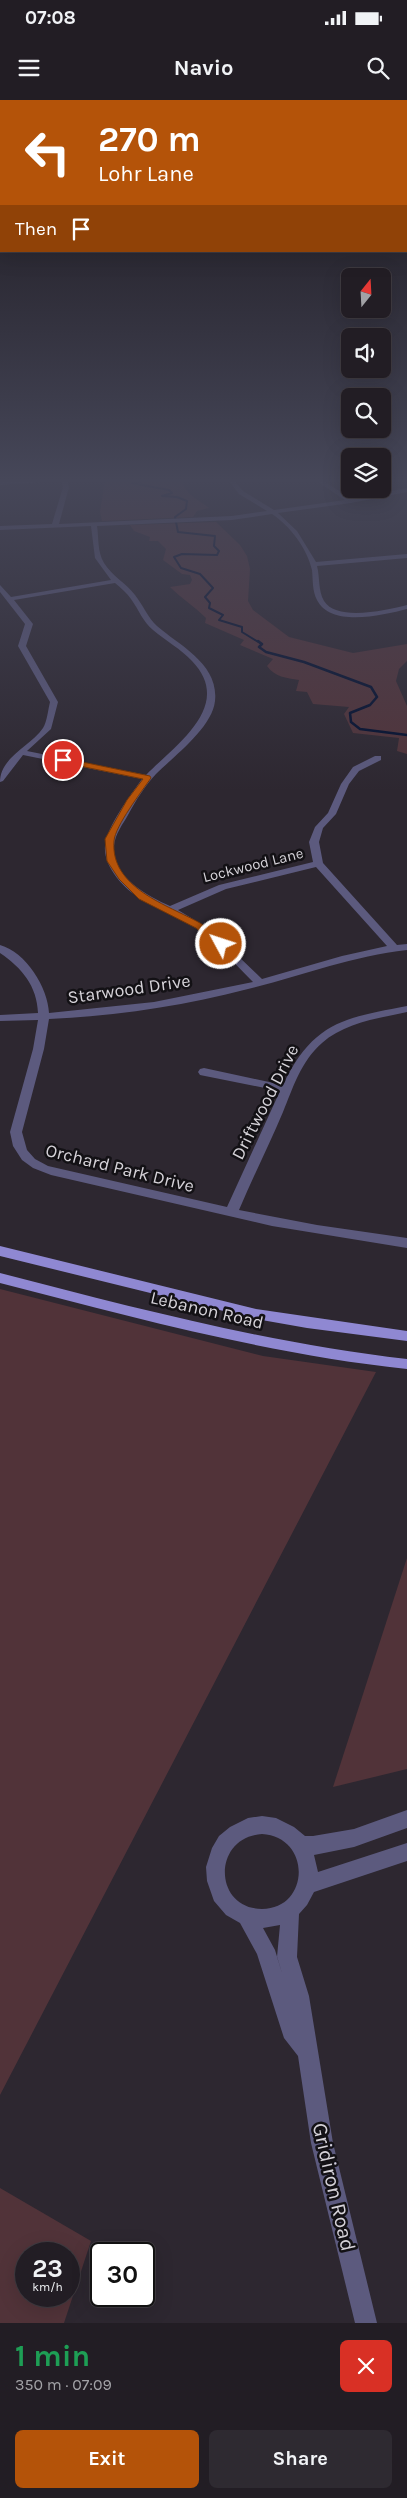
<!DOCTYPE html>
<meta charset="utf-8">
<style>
:root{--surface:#221d24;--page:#2e2a31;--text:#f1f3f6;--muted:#a2a2a6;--line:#3f3b41;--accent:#b45309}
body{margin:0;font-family:Karla,sans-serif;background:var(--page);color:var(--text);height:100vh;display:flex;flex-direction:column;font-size:19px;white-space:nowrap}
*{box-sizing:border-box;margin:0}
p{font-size:16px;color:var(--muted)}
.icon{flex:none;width:28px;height:28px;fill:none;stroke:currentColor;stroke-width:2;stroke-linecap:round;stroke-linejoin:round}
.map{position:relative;height:2223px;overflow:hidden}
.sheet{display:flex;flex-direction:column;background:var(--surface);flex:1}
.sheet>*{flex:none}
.top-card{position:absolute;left:0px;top:0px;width:408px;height:152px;box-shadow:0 5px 20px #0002,0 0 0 1px var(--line);background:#b45309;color:#fff;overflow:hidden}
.needle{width:32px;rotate:18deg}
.buttons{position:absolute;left:341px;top:168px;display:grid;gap:10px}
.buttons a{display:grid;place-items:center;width:50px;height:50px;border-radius:8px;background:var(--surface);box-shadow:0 5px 20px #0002,0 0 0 1px var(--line);font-size:25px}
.speed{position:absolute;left:15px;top:2142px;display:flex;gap:10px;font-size:25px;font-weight:700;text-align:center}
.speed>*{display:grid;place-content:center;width:65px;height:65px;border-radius:50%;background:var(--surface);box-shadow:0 5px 20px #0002,0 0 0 1px var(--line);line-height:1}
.speed small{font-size:12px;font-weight:400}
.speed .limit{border:2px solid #111;border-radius:8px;background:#fff;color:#111}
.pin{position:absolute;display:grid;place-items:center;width:42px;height:42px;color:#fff;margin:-21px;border:2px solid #fff;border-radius:50%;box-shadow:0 1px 5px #0007}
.me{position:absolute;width:55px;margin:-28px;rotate:310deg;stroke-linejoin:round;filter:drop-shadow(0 0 4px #0008)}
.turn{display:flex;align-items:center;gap:18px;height:105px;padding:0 15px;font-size:22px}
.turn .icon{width:65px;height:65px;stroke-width:2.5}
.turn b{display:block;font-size:35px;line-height:42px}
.then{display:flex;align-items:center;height:48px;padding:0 15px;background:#0003;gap:10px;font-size:19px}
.round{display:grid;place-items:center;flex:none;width:52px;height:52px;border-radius:8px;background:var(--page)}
.summary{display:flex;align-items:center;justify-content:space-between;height:85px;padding:0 15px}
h1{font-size:30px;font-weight:700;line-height:38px;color:#1e9e55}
.action{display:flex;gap:10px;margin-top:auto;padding:10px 15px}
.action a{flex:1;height:58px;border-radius:8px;background:var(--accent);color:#fff;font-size:20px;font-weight:700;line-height:58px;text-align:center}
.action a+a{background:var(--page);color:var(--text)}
.status{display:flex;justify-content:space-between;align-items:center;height:35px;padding:0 25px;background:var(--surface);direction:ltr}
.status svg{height:14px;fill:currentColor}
header{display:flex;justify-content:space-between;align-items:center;height:65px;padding:0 15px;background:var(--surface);font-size:22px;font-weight:700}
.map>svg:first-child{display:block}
.green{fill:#513339;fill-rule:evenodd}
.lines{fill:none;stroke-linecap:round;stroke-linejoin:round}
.stream-far1{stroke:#010f2f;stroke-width:2}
.stream{stroke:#010f2f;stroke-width:2.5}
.minor{fill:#5c5a7e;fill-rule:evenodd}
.major{fill:#8f88d2;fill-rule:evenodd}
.route{fill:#b45309;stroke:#753606}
.labels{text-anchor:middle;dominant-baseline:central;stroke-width:5;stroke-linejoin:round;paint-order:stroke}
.far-street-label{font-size:15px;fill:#d5d2d8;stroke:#131115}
.street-label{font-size:18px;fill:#d5d2d8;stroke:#131115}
.near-street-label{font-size:21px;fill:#d5d2d8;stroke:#131115}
</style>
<div class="status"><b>07:08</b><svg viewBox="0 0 49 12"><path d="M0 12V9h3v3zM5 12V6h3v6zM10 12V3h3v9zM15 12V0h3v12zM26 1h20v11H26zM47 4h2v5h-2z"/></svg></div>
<header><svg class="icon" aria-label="menu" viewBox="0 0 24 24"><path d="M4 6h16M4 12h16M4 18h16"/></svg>Navio<svg class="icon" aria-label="search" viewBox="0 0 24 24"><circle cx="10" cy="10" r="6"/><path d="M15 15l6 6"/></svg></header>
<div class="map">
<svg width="407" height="2223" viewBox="0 0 407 2223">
<rect width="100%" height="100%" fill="#2d2730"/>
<g class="green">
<path d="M105 380H182C184 394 199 400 209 408L197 411 193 417 102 421 100 412Z"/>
<path d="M216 422 240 445 247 456 250 469 248 501 253 510 289 537 353 553 407 544V561L399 569 396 581 407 606V654L397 651 399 638 353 633 344 614 349 607 313 604 307 592 296 591 299 580C286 578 275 577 267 566L273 559 240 545 244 540 205 523 206 518C195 507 181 498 170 487L190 484 192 480 190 475 182 474 163 460 166 449 158 441H149L150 437 134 431 130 425Z"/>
<path d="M0 1189 263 1256 376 1272 0 1995Z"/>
<path d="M407 1458V1669L333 1687Z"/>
<path d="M0 2088 91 2141 64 2223H0ZM26 2154H69V2196H26Z"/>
</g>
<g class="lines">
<path class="stream-far1" d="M146 380 132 383 169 390 172 393 162 396 177 397 187 401 186 409 175 417 178 432 215 436 214 446 219 451 217 455 182 454 174 457 181 468 200 474 213 488 205 497 210 503 209 508 223 515 219 520 242 527V532L260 543"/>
<path class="stream" d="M258 541 262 544 259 547 266 552 304 562 371 587 377 597 370 605 350 613 351 622 360 629 407 635"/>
<g class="minor">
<path d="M45 380 42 382 0 385V381Z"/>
<path d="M61 380H67L69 387 59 424 232 416 267 411 239 394 228 380H234L243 391 274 410 345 400 315 380H322L352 399 407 388V392L351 403 278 413 297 431 316 462 407 454V458L317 466C320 477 318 491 324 501 337 522 387 510 407 505V509C383 515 331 528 317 500 312 491 313 479 312 470 307 448 290 426 272 414L232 420 97 426C99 438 97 451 104 463 112 476 126 483 135 495 143 505 148 518 157 526 180 546 219 564 215 601 212 628 174 656 156 674 145 686 136 700 128 715 123 724 115 734 114 746 111 776 147 796 170 806L219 785 313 762 309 742 315 727 328 713 341 684 353 667 375 656H381V660L359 671 349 684 336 714 323 728 319 742 323 763 397 845 407 844V850C352 856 301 876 248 889 183 906 116 916 49 919L44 949 22 1032 27 1050 35 1059 48 1066 227 1107 280 991 200 975 198 972 200 969 204 968 283 985C313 922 344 918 407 906V912C379 918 344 923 322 943 301 961 293 988 283 1012 269 1045 253 1077 239 1110L317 1125 407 1138V1148L272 1126 51 1075 33 1068 22 1060 13 1046 10 1032 33 949 38 920 0 921V915L38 913C37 886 22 868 0 853V845C26 852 48 888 49 913L154 902 253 882C234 863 216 842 194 827 176 816 158 809 140 798 124 789 103 766 105 746 107 726 130 696 142 679L23 655 3 681 0 682C0 657 31 646 43 628 47 622 48 610 50 602L18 546 25 524 0 492V485L11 497 111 480 95 458 91 426 0 430V426L52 424 63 387ZM115 483C121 488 127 493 131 499 139 510 143 522 153 530 166 541 181 549 192 561 235 606 175 645 146 675L27 651 51 629 58 602 26 546 33 524 14 500ZM316 767 387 846 342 856 262 879 211 830 178 810 226 789Z"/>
<path d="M407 1710V1728L354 1747 314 1755 318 1772 407 1743V1761L314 1792 307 1805 299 1814 297 1857 309 1896 333 2043 377 2223H355L311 2043 298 1956 284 1938 257 1854 240 1823 226 1815 214 1801 207 1781 206 1767 212 1748 219 1736 230 1727 248 1718 262 1716 276 1718 294 1727 305 1736H313L354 1729ZM262 1734C312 1737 310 1809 262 1809 213 1809 212 1737 262 1734ZM280 1825 277 1857 283 1876 275 1850 263 1828Z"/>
</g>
<g class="major">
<path d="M0 1146 256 1209 407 1231V1241L307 1228 256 1219 0 1156Z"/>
<path d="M0 1173C135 1208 268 1243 407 1259V1269C268 1254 135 1218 0 1183Z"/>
</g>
</g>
<linearGradient id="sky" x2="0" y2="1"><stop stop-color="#19151a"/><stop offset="0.55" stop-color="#464759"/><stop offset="1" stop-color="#464759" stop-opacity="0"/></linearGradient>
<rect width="407" height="691" fill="url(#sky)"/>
<path class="route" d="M63 658 150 676 151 678C142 691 115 726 114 741 110 788 168 805 200 823 209 828 216 836 224 842V846H217L196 828 139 799 119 779 107 761 105 739 127 700 143 679 60 662 59 660Z"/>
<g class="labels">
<g class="far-street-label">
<text transform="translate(253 765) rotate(-14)">Lockwood Lane</text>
</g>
<g class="street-label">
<text transform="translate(129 889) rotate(-8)">Starwood Drive</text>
<text transform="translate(265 1002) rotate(-63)">Driftwood Drive</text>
<text transform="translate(120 1068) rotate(14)">Orchard Park Drive</text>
<text transform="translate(207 1210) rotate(13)">Lebanon Road</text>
</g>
<g class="near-street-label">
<text transform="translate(334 2087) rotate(77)">Gridiron Road</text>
</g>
</g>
</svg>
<div class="buttons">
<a><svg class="needle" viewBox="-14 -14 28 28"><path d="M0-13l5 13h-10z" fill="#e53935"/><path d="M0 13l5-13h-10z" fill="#a2a2a6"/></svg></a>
<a><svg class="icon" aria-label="sound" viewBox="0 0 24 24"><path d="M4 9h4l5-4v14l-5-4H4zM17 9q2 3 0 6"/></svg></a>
<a><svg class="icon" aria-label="search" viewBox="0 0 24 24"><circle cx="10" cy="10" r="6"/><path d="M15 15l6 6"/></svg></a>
<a><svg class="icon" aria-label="layers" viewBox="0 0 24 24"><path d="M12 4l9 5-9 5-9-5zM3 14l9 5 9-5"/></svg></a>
</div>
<div class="speed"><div>23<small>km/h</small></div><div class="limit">30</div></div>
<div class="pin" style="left:63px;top:660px;background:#d93025"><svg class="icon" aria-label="arrive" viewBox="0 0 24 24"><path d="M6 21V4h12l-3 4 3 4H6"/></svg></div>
<svg class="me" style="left:221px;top:844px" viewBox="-20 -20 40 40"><circle r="17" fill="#b45309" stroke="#fff" stroke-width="3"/><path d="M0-11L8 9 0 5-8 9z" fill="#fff"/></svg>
<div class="top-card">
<div class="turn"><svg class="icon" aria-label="left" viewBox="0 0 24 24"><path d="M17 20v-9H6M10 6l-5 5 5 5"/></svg><div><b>270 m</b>Lohr Lane</div></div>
<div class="then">Then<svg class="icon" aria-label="arrive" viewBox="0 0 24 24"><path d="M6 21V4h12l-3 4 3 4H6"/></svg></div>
</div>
</div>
<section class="sheet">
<div class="summary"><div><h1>1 min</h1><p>350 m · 07:09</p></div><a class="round" style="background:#d93025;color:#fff"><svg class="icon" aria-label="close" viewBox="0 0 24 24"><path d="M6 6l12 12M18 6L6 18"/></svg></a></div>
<div class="action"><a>Exit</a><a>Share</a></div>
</section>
